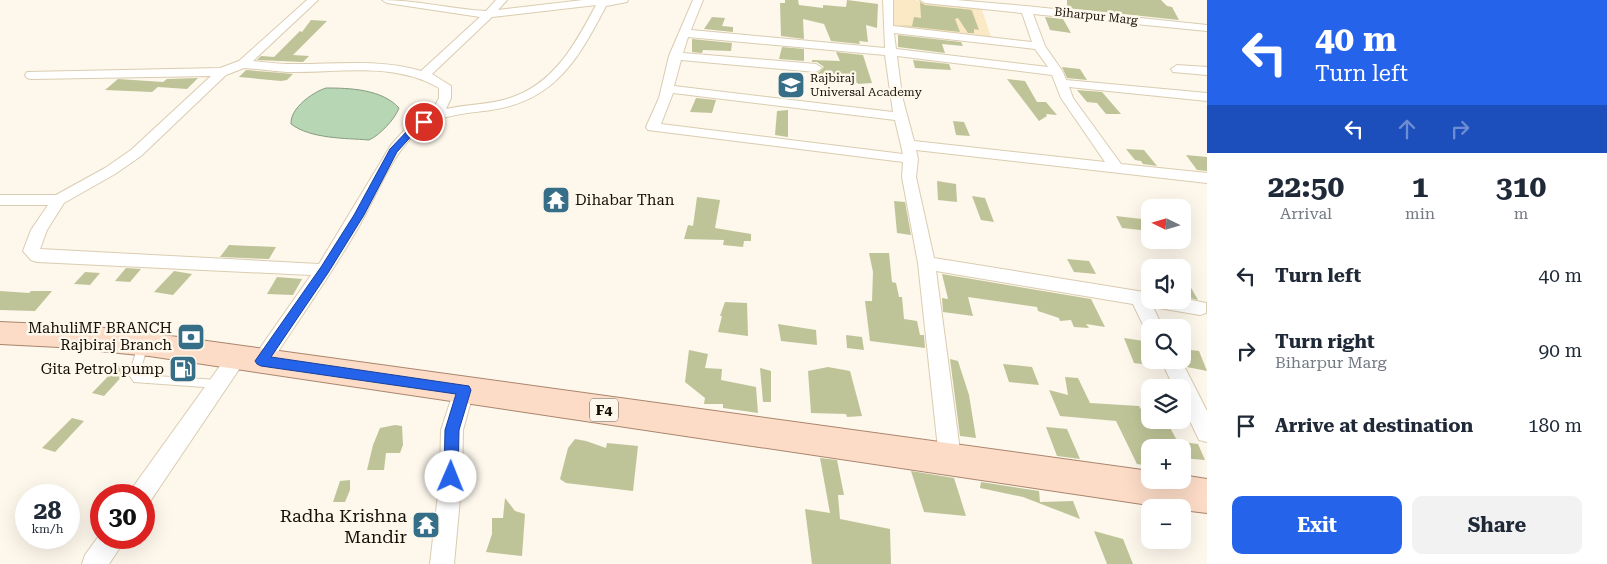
<!DOCTYPE html>
<meta charset="utf-8">
<style>
:root{--surface:#fff;--page:#f2f2f3;--text:#1f2937;--muted:#747a83;--accent:#2563eb}
body{margin:0;font-family:"Roboto Serif",serif;background:var(--page);color:var(--text);height:100vh;display:flex;flex-direction:column;font-size:19px;white-space:nowrap}
*{box-sizing:border-box;margin:0}
p{font-size:16px;color:var(--muted)}
.icon{flex:none;width:28px;height:28px;fill:none;stroke:currentColor;stroke-width:2;stroke-linecap:round;stroke-linejoin:round}
.map{position:relative;flex:1;overflow:hidden}
.drawer{display:flex;flex-direction:column;background:var(--surface);width:400px}
.drawer>*{flex:none}
.top-card{background:#2563eb;color:#fff;overflow:hidden}
.needle{width:32px;rotate:275deg}
.buttons{position:absolute;left:1141px;top:199px;display:grid;gap:10px}
.buttons a{display:grid;place-items:center;width:50px;height:50px;border-radius:10px;background:var(--surface);box-shadow:0 5px 20px #0002;font-size:25px}
.speed{position:absolute;left:15px;top:484px;display:flex;gap:10px;font-size:25px;font-weight:700;text-align:center}
.speed>*{display:grid;place-content:center;width:65px;height:65px;border-radius:50%;background:var(--surface);box-shadow:0 5px 20px #0002;line-height:1}
.speed small{font-size:12px;font-weight:400}
.speed .limit{border:8px solid #d22;background:#fff;color:#111}
.pin{position:absolute;display:grid;place-items:center;width:42px;height:42px;color:#fff;margin:-21px;border:2px solid #fff;border-radius:50%;box-shadow:0 1px 5px #0007}
.me{position:absolute;width:55px;margin:-28px;rotate:1deg;stroke-linejoin:round;filter:drop-shadow(0 0 4px #0008)}
.turn{display:flex;align-items:center;gap:18px;height:105px;padding:0 25px;font-size:22px}
.turn .icon{width:65px;height:65px;stroke-width:2.5}
.turn b{display:block;font-size:35px;line-height:42px}
.lanes{display:flex;align-items:center;height:48px;padding:0 25px;background:#0003;justify-content:center;gap:25px;direction:ltr}
.lanes .off{opacity:.35}
.eta{display:flex;justify-content:space-evenly;align-items:center;height:85px;text-align:center}
.eta b{font-size:30px;font-weight:700;line-height:35px}
.cta{display:flex;gap:10px;margin-top:auto;padding:10px 25px}
.cta a{flex:1;height:58px;border-radius:10px;background:var(--accent);color:#fff;font-size:20px;font-weight:700;line-height:58px;text-align:center}
.cta a+a{background:var(--page);color:var(--text)}
ul{padding:0;list-style:none}
li{display:flex;align-items:center;gap:15px;height:75px;padding:0 25px}
li div{flex:1}
li b{display:block;font-size:19px}
li em{font-style:normal}
main{display:flex;flex:1;min-height:0}
.map>svg:first-child{display:block}
.built{fill:#fbe8c5}
.water{fill:#b7d7b4;stroke:#879c80}
.building{fill:#bfc498}
.lines{fill:none;stroke-linecap:round;stroke-linejoin:round}
.service-casing{stroke:#daccb0;stroke-width:2}
.minor-casing{stroke:#daccb0;stroke-width:2}
.primary-casing{stroke:#aa856c;stroke-width:2}
.service{fill:#fff;fill-rule:evenodd}
.minor{fill:#fff;fill-rule:evenodd}
.primary{fill:#fcdcc7;fill-rule:evenodd}
.route{fill:#2563eb;stroke:#184099}
.labels{text-anchor:middle;dominant-baseline:central;stroke-width:5;stroke-linejoin:round;paint-order:stroke}
.far-street-label{font-size:12px;fill:#161107;stroke:#fdf7ec}
.far-poi-label{font-size:12px;fill:#161107;stroke:#fdf7ec;text-anchor:start}
.shield{fill:#fdf7ec;stroke:#5b564c;stroke-width:1}
.shield-label{font-size:14px;font-weight:bold;fill:#161107}
.poi-label{font-size:15px;fill:#161107;stroke:#fdf7ec;text-anchor:end}
.near-poi-label{font-size:18px;fill:#161107;stroke:#fdf7ec;text-anchor:end}
</style>
<main>
<div class="map">
<svg width="1207" height="564" viewBox="0 0 1207 564">
<rect width="100%" height="100%" fill="#fdf7ec"/>
<path class="built" d="M892 0H913L981 7 992 40 894 28Z"/>
<path class="water" d="M326 88C349 88 382 89 399 108 395 119 380 135 369 140 345 138 311 139 291 124 290 108 313 92 326 88Z"/>
<g class="building">
<path d="M785 0H798L799 5 823 8V5L846 7 847 0 878 4 877 28 866 25 868 42 859 41 860 44 831 41 824 24 803 19 804 39 781 36 780 3H785Z"/>
<path d="M1067 0H1161L1167 6 1172 7 1179 20 1067 8Z"/>
<path d="M920 2 925 5 973 10 970 11H972L979 30 974 29V33H968L958 18 955 19 960 32 897 25 912 26 914 17 921 18Z"/>
<path d="M712 17 725 18 722 26 733 27V32L704 29Z"/>
<path d="M1045 17 1063 19 1071 33 1050 30Z"/>
<path d="M311 20 327 21 293 55 309 56 303 62 257 60 261 56 274 57 300 31 302 32Z"/>
<path d="M898 35 961 42 963 46 942 44 945 53 898 47Z"/>
<path d="M692 39 732 43 731 51 703 50 702 53 692 52Z"/>
<path d="M782 47 804 49V61L779 59Z"/>
<path d="M836 52 863 55 872 83 858 84V83L813 78 812 73 817 74 824 67 817 62H812V60L840 61Z"/>
<path d="M913 60 949 64 951 70 915 68Z"/>
<path d="M1062 67 1080 69 1087 80 1067 78Z"/>
<path d="M246 70 282 73 293 74 287 80 281 81 239 77Z"/>
<path d="M198 78 187 89 158 87 159 86 152 92 105 90 118 79 163 82 167 79Z"/>
<path d="M1007 79 1025 81 1037 102H1046L1057 115 1046 114 1047 116 1039 121Z"/>
<path d="M1077 90 1102 92 1121 114H1106L1097 103 1087 102Z"/>
<path d="M696 98 716 100 712 113 690 112Z"/>
<path d="M788 110V137L775 135 777 111Z"/>
<path d="M953 121 964 122 970 136 956 135Z"/>
<path d="M1126 149 1144 150 1157 166 1143 164 1141 161 1135 160Z"/>
<path d="M1186 155 1207 157V171L1197 170Z"/>
<path d="M937 181 956 184 957 202 938 200Z"/>
<path d="M972 196 985 198 994 222 981 220Z"/>
<path d="M697 197 720 200 715 228 751 234V241H744L743 247 723 245 724 240 684 239 688 225 693 226Z"/>
<path d="M894 201 905 202 911 235 897 233Z"/>
<path d="M1116 216 1150 220V231L1122 228Z"/>
<path d="M229 245 276 247 269 259 220 257Z"/>
<path d="M869 253H889L892 282 896 283 899 297H902L904 319 917 321 920 335H924L925 348 870 341 865 301H872L873 272Z"/>
<path d="M1067 259 1089 261 1096 274 1074 272Z"/>
<path d="M126 268 141 269 130 282 115 281Z"/>
<path d="M174 271 192 274 173 295 154 292Z"/>
<path d="M85 272 100 273 90 285 74 284Z"/>
<path d="M1182 272 1198 300 1182 296Z"/>
<path d="M942 274 1091 299 1105 327 1086 324 1089 328 1074 327 1071 320 1060 321 1059 318 1038 311 1037 307 968 297 973 316 943 312 942 298 948 299Z"/>
<path d="M277 277 302 279 293 295 267 294Z"/>
<path d="M0 291 29 293 31 291H52L35 311 0 310Z"/>
<path d="M725 302 747 303 748 336 718 332 722 316H720Z"/>
<path d="M778 324 816 330 817 345 781 341Z"/>
<path d="M846 335 862 337 864 350 847 348Z"/>
<path d="M1124 338 1150 342V365L1134 363Z"/>
<path d="M1182 349 1199 351 1207 371 1187 367 1182 359Z"/>
<path d="M689 350 708 354 705 368 722 369 721 380 756 387 758 413 723 408V404H704L705 398 685 382Z"/>
<path d="M950 359 958 361 969 395 976 438 960 436Z"/>
<path d="M1003 364 1032 367 1039 385 1009 382Z"/>
<path d="M119 365 126 372 104 396 92 393Z"/>
<path d="M828 367 850 371 862 416 847 417 846 414 811 413 808 371Z"/>
<path d="M760 368 771 371V402H763Z"/>
<path d="M1065 377 1078 378 1090 403 1139 406 1148 421 1167 422 1181 448H1150V466L1137 464 1116 421 1060 416 1049 390 1068 395Z"/>
<path d="M72 418 84 421 55 452 42 448Z"/>
<path d="M395 425 402 426 403 445 400 453H386L384 470H367L373 445 380 428Z"/>
<path d="M1046 427 1067 429 1080 459 1057 456Z"/>
<path d="M575 439 586 441 606 448 607 443 638 446 633 491 566 483 560 479 568 448Z"/>
<path d="M1182 442 1198 444 1205 460 1182 458Z"/>
<path d="M820 458 837 460 844 495H838L840 519 890 529 891 564H812L805 509 830 513Z"/>
<path d="M911 471 954 478 966 516 924 512Z"/>
<path d="M350 480V490L345 502H333L340 481Z"/>
<path d="M981 482 1039 491 1040 502 1073 501 1080 519 1023 497 980 488Z"/>
<path d="M505 498 515 511 525 514 522 556 486 552 492 534V518H503Z"/>
<path d="M1094 531 1123 539 1133 564H1107Z"/>
</g>
<g class="lines">
<defs>
<path id="service" d="M143 341 146 342 148 345 139 374 140 375 218 380 222 381 223 384 222 387 218 388 134 382 129 375 138 345 140 342Z"/>
<g id="minor">
<path d="M307 0H318L253 61C264 62 276 64 287 64 332 65 378 58 421 71L480 17 387 3 382 0C417 0 451 9 486 11L496 0H507L498 10 583 0H628L627 2 606 6C579 58 555 101 491 110 465 114 437 114 416 133 388 159 375 201 355 233 328 279 297 322 268 367L261 369 254 367 251 361 311 275 37 262 31 260 23 251 31 230 48 205H0V195H56L105 168 131 150 211 76 31 79 27 78 25 75 27 72 220 68 239 61ZM596 5C576 43 554 84 510 98 490 105 467 104 446 109L451 98V86L432 74 492 17ZM244 68C258 69 273 71 287 72 337 73 394 61 439 88V98L431 114 408 126 391 145 319 264 40 249 47 230 64 203 115 174 141 156 226 75Z"/>
<path d="M693 0H703L691 30 885 48 883 0H893V26L1032 42 1022 13 925 3 920 0H956L1026 6 1207 25V31L1033 14 1045 46 1063 72 1066 80 1207 93V101L1069 87 1073 98 1121 164 1207 173V183L916 150 918 159 916 177 934 258 1150 293V300H1182V298L1206 303V313L1200 315 1153 307 1163 328H1150V334L1147 333 1133 304 936 271 961 458 958 465 950 468 942 465 939 458 918 263 902 177 903 162 648 130 646 127 659 98 669 56ZM894 33 1035 49 1048 67 896 49ZM688 37 885 55 893 112 674 86 681 60 816 72 822 68 816 64 683 53ZM897 56 1052 75 1061 98 1105 162 914 141 902 96ZM673 93 895 120 903 154 661 124Z"/>
<path d="M1177 65 1207 67V75L1173 72 1171 69Z"/>
<path d="M237 349 244 352 247 357 244 362 149 503 144 505V495H129L133 487 230 352Z"/>
<path d="M1161 360H1181L1207 411V442L1199 440 1182 404V388H1174Z"/>
<path d="M464 382 471 384 474 390 463 430 462 477 454 564H430L440 477 441 430 454 390 457 384Z"/>
<path d="M101 533V538H124L121 546 109 564H82L85 555Z"/>
</g>
<path id="primary" d="M0 322 89 326 178 337 1150 471V480H1182V475L1207 479V513L1182 510V508H1169L149 356 59 347 0 344Z"/>
</defs>
<use href="#service" class="service-casing"/>
<use href="#minor" class="minor-casing"/>
<use href="#primary" class="primary-casing"/>
<use href="#service" class="service"/>
<use href="#minor" class="minor"/>
<use href="#primary" class="primary"/>
</g>
<path class="route" d="M424 120 429 122 416 131 397 152 364 215 328 273 271 357 469 386 471 390 459 430 458 477 456 482 451 484 446 482 444 477 445 430 456 394 261 366 257 364 255 361 321 267 354 215 390 149 410 128Z"/>
<defs>
<symbol id="school-square" viewBox="-11 -11 22 22"><rect x="-9" y="-9" width="18" height="18" rx="4" fill="#366e88" stroke="#fdf7ec"/><path d="M0-5L7-2L0 1L-7-2ZM-4 1L0 2.5L4 1V4Q0 6-4 4Z" fill="#fff"/></symbol>
<symbol id="temple-square" viewBox="-11 -11 22 22"><rect x="-9" y="-9" width="18" height="18" rx="4" fill="#366e88" stroke="#fdf7ec"/><path d="M0-6L5-2H3V0L6.5 2.5H4V6H1.5V3h-3V6H-4V2.5H-6.5L-3 0V-2H-5Z" fill="#fff"/></symbol>
<symbol id="bank-square" viewBox="-11 -11 22 22"><rect x="-9" y="-9" width="18" height="18" rx="4" fill="#366e88" stroke="#fdf7ec"/><path d="M-6-4H6V4H-6ZM0-2.3a2.3 2.3 0 1 0 0 4.6a2.3 2.3 0 1 0 0-4.6Z" fill="#fff"/></symbol>
<symbol id="fuel-square" viewBox="-11 -11 22 22"><rect x="-9" y="-9" width="18" height="18" rx="4" fill="#366e88" stroke="#fdf7ec"/><path d="M-5.5-6h7V0h2V4h1.3V-2.5L3-4.5l.8-.8L6-3V5H2.5V1h-1V6h-7ZM-4.2-4.7v3.2H.2V-4.7Z" fill="#fff"/></symbol>
</defs>
<g fill-rule="evenodd">
<use href="#school-square" x="775" y="69" width="32" height="32"/>
<use href="#temple-square" x="540" y="184" width="32" height="32"/>
<use href="#bank-square" x="175" y="321" width="32" height="32"/>
<use href="#fuel-square" x="167" y="353" width="32" height="32"/>
<use href="#temple-square" x="410" y="509" width="32" height="32"/>
</g>
<g class="labels">
<g class="far-street-label">
<text transform="translate(1096 16) rotate(6)">Biharpur Marg</text>
</g>
<g class="far-poi-label">
<text x="810" y="78">Rajbiraj<tspan x="810" dy="14">Universal Academy</tspan></text>
</g>
<rect class="shield" x="590" y="398.5" width="28" height="23" rx="4"/>
<g class="shield-label">
<text x="604" y="410">F4</text>
</g>
<g class="poi-label">
<text x="575" y="200" text-anchor="start">Dihabar Than</text>
<text x="172" y="328">MahuliMF BRANCH<tspan x="172" dy="17">Rajbiraj Branch</tspan></text>
<text x="164" y="369">Gita Petrol pump</text>
</g>
<g class="near-poi-label">
<text x="407" y="515">Radha Krishna<tspan x="407" dy="21">Mandir</tspan></text>
</g>
</g>
</svg>
<div class="buttons">
<a><svg class="needle" viewBox="-14 -14 28 28"><path d="M0-13l5 13h-10z" fill="#e53935"/><path d="M0 13l5-13h-10z" fill="#747a83"/></svg></a>
<a><svg class="icon" aria-label="sound" viewBox="0 0 24 24"><path d="M4 9h4l5-4v14l-5-4H4zM17 9q2 3 0 6"/></svg></a>
<a><svg class="icon" aria-label="search" viewBox="0 0 24 24"><circle cx="10" cy="10" r="6"/><path d="M15 15l6 6"/></svg></a>
<a><svg class="icon" aria-label="layers" viewBox="0 0 24 24"><path d="M12 4l9 5-9 5-9-5zM3 14l9 5 9-5"/></svg></a>
<a>+</a>
<a>−</a>
</div>
<div class="speed"><div>28<small>km/h</small></div><div class="limit">30</div></div>
<div class="pin" style="left:424px;top:122px;background:#d93025"><svg class="icon" aria-label="arrive" viewBox="0 0 24 24"><path d="M6 21V4h12l-3 4 3 4H6"/></svg></div>
<svg class="me" style="left:451px;top:477px" viewBox="-20 -20 40 40"><circle r="19" fill="#fff"/><path d="M0-13L10 11 0 6-10 11z" fill="#2563eb"/></svg>
</div>
<section class="drawer">
<div class="top-card">
<div class="turn"><svg class="icon" aria-label="left" viewBox="0 0 24 24"><path d="M17 20v-9H6M10 6l-5 5 5 5"/></svg><div><b>40 m</b>Turn left</div></div>
<div class="lanes"><svg class="icon" aria-label="left" viewBox="0 0 24 24"><path d="M17 20v-9H6M10 6l-5 5 5 5"/></svg><svg class="icon off" aria-label="ahead" viewBox="0 0 24 24"><path d="M12 20V5M6 11l6-6 6 6"/></svg><svg class="icon off" aria-label="right" viewBox="0 0 24 24"><path d="M7 20v-9h11M14 6l5 5-5 5"/></svg></div>
</div>
<div class="eta">
<div><b>22:50</b><p>Arrival</p></div>
<div><b>1</b><p>min</p></div>
<div><b>310</b><p>m</p></div>
</div>
<ul>
<li><svg class="icon" aria-label="left" viewBox="0 0 24 24"><path d="M17 20v-9H6M10 6l-5 5 5 5"/></svg><div><b>Turn left</b></div><em>40 m</em></li>
<li><svg class="icon" aria-label="right" viewBox="0 0 24 24"><path d="M7 20v-9h11M14 6l5 5-5 5"/></svg><div><b>Turn right</b><p>Biharpur Marg</p></div><em>90 m</em></li>
<li><svg class="icon" aria-label="arrive" viewBox="0 0 24 24"><path d="M6 21V4h12l-3 4 3 4H6"/></svg><div><b>Arrive at destination</b></div><em>180 m</em></li>
</ul>
<div class="cta"><a>Exit</a><a>Share</a></div>
</section>
</main>
